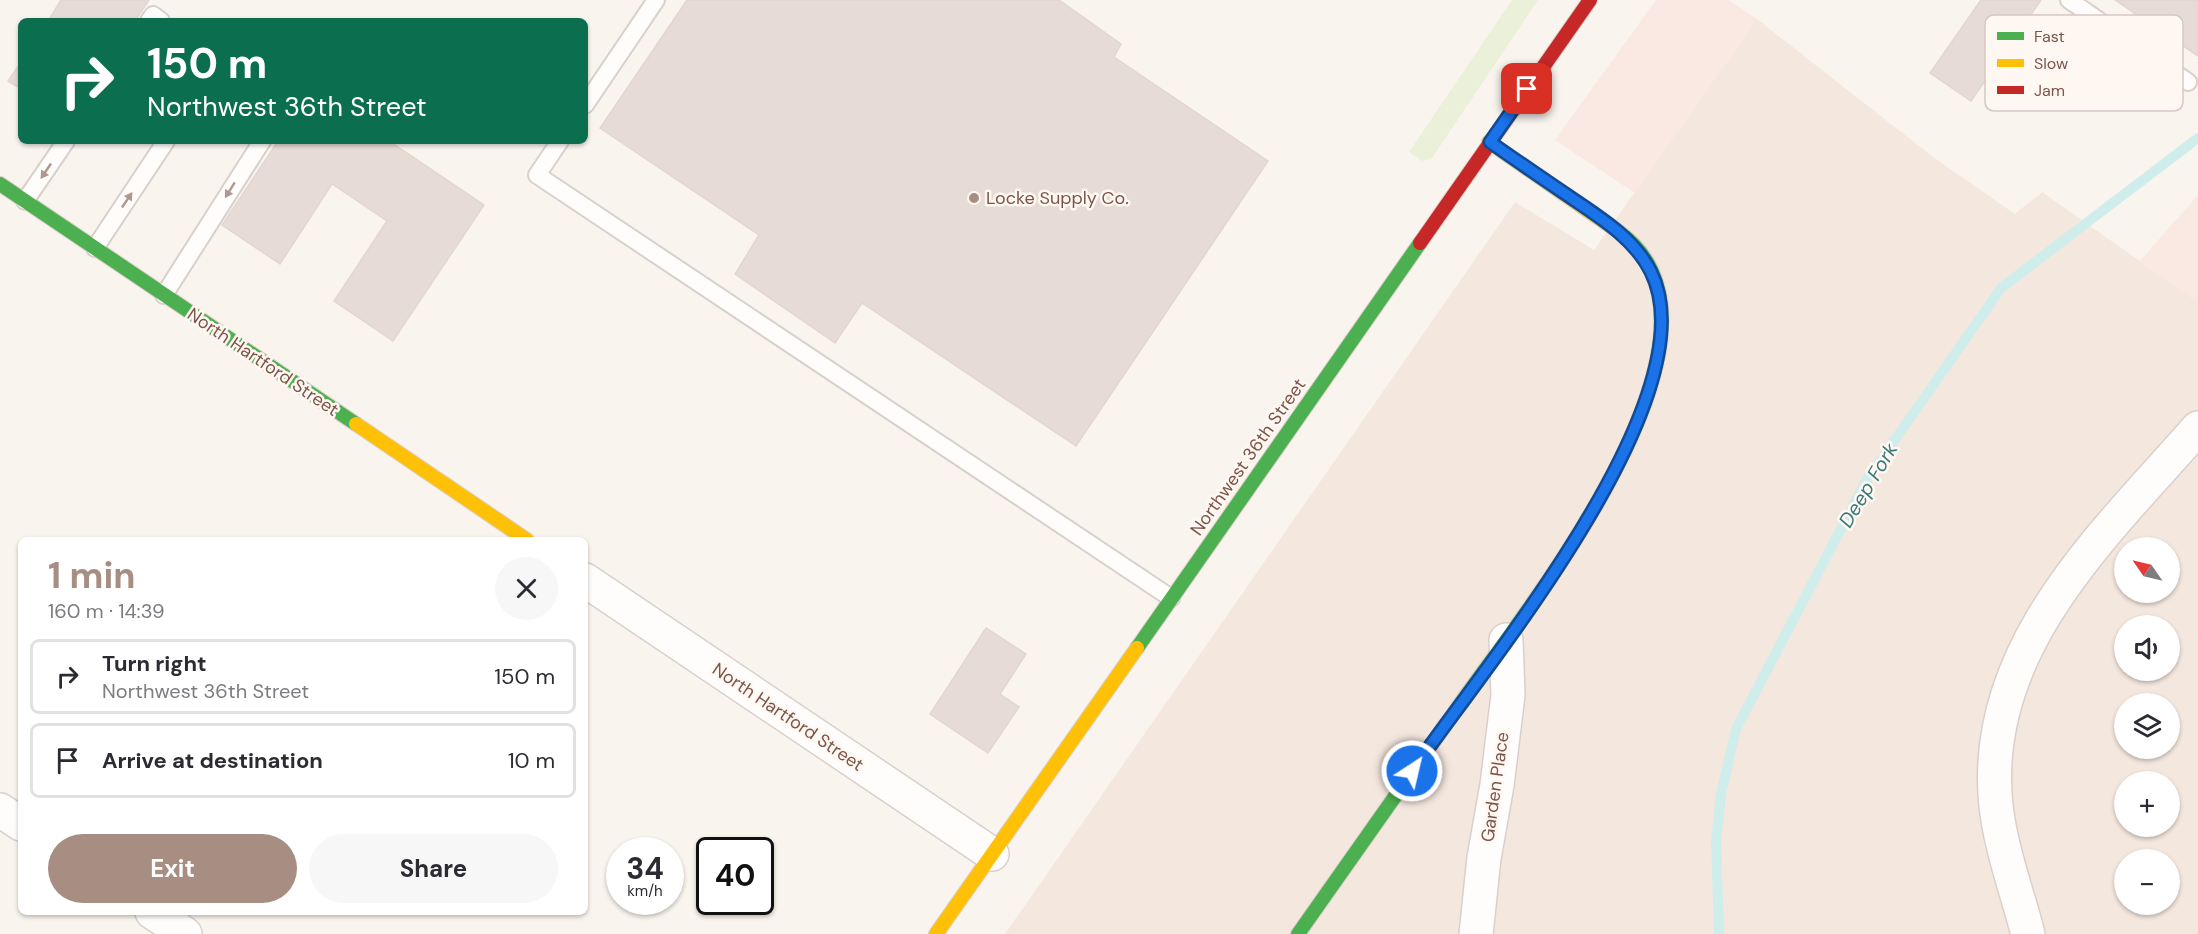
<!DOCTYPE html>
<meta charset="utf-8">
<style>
:root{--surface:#fff;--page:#f7f7f7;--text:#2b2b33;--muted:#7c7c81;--line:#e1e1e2;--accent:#a88d83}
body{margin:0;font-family:"DM Sans",sans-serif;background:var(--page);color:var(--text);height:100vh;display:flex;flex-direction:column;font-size:22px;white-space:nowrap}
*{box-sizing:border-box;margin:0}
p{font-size:20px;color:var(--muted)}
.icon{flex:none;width:33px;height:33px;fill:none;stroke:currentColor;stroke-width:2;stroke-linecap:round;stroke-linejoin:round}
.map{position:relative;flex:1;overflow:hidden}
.drawer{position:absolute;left:18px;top:537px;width:570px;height:378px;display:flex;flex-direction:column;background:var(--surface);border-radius:9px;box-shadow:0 2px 4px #0004}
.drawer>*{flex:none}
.guide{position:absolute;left:18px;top:18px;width:570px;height:126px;border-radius:9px;box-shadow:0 2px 4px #0004;background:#0b6e4f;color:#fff;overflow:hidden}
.needle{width:39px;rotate:304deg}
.fabs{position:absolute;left:2114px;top:537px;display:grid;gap:12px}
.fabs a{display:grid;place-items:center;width:66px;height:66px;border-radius:50%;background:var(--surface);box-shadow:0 2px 4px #0004;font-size:30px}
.speed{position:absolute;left:606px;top:837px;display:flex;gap:12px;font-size:30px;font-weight:700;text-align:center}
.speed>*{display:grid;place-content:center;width:78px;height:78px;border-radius:50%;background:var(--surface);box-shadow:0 2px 4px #0004;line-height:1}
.speed small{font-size:15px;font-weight:400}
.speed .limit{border:3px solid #111;border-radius:9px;background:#fff;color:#111}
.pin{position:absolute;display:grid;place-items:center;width:51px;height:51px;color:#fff;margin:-26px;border-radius:12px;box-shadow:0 3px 9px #0006}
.me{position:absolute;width:66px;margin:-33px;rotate:35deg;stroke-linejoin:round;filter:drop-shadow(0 0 4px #0008)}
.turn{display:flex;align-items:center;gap:21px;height:126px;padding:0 30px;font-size:27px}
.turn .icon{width:78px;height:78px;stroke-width:2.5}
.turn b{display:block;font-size:42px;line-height:51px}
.round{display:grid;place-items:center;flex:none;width:63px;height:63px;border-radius:32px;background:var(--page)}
.summary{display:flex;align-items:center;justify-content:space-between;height:102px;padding:0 30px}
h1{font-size:36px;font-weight:700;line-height:45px;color:var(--accent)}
.primary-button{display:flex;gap:12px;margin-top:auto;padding:12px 30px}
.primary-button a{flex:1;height:69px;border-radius:36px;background:var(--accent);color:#fff;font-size:24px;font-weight:700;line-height:69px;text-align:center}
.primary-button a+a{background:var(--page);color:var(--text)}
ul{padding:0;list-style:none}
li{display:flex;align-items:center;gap:18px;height:75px;margin:0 12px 9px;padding:0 18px;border:3px solid var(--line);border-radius:9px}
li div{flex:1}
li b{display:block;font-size:22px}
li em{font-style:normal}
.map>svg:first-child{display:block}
.residential{fill:#f4e7de;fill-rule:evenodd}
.commercial{fill:#fae8e2}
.green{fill:#eaf1d8}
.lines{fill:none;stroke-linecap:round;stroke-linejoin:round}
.stream{stroke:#cfedeb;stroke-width:10}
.building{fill:#e7dbd5;stroke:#e3d6d0;stroke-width:1.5}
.lane-casing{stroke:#d9d0cb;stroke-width:20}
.street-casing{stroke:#d9d0cb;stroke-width:36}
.fast-casing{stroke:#dbd0cc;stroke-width:16}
.slow-casing{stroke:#dbd0cc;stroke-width:16}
.jam-casing{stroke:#dbd0cc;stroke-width:16}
.lane{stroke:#fefdfc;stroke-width:16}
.street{stroke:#fefdfc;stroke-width:33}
.fast{stroke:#4caf50;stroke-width:14}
.slow{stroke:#ffc107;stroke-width:14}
.jam{stroke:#c62828;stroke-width:14}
.oneway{fill:#b09891}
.route-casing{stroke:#114b97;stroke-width:15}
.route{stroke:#1a73e8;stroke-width:10}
.poi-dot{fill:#a88d83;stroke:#fff8f2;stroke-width:2}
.labels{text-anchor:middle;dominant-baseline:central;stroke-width:5;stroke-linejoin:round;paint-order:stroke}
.poi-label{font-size:18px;fill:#7c554a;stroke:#fff8f2;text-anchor:start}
.street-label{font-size:18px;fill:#7c554a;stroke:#fff8f2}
.water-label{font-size:20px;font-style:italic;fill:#39797b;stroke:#fff8f2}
.key{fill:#fff8f2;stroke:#d8c7c0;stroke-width:1.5}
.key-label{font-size:16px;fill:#7c554a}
</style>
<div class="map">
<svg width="2198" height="934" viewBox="0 0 2198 934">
<rect width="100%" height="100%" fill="#faf4ee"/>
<path class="residential" d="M1757 19 1933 157 2015 214 2042 192 2198 302V934H1005L1515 202 1594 250ZM2124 548H2169V592H2124ZM2124 626H2169V670H2124ZM2124 704H2169V748H2124ZM2124 782H2169V826H2124ZM2124 860H2169V904H2124Z"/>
<g class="commercial">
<path d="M1656 0H1728L1757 19 1635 193 1555 140Z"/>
<path d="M2198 195V302L2140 261Z"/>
</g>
<path class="green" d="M1512 0H1538L1432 158 1422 161 1409 152Z"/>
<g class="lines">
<path class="stream" d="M1719 934 1716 841 1721 794 1736 729 1866 481 2001 288 2198 138"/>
</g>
<g class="building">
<path d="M61 0H149L135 21H48Z"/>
<path d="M687 0H1059L1121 44 1114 57 1268 161 1076 446 862 303 835 343 735 274 759 235 600 128Z"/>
<path d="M1981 0H2041L1971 101 1930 73Z"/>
<path d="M2115 0H2198V56Z"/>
<path d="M21 62V89L8 81Z"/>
<path d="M278 141H389L484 205 393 341 334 301 387 221 332 184 280 264 222 225Z"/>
<path d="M986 628 1026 654 1000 694 1019 707 988 753 930 714Z"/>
</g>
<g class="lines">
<defs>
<g id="lane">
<path d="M2069 0 2188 82"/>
<path d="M149 21 153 15 161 21"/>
<path d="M585 105 656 0"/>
<path d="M560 141 537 175 1171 598"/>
<path d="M25 201 66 141"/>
<path d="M95 248 166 141"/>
<path d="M164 295 262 141"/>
</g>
<g id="street">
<path d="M585 580 992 854"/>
<path d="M0 810 21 824"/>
<path d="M152 912 185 934"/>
<path d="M1476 934 1484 858 1497 785 1508 695 1506 640"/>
<path d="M2028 934C2017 892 2001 849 1996 806 1979 649 2104 535 2198 428"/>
</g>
<g id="fast">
<path d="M0 184 356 424"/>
<path d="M1137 648 1420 243"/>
<path d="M1298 934C1353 856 1408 778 1463 700 1526 610 1755 330 1619 232"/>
</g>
<g id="slow">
<path d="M1489 142 1619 232"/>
<path d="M356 424 527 540"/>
<path d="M936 934 1137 648"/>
</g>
<path id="jam" d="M1420 243 1590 0"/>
</defs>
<use href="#lane" class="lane-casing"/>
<use href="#street" class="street-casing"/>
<use href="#fast" class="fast-casing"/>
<use href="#slow" class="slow-casing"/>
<use href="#jam" class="jam-casing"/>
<use href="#lane" class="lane"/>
<use href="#street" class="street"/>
<use href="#fast" class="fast"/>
<use href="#slow" class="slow"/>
<use href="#jam" class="jam"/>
</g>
<defs><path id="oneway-solid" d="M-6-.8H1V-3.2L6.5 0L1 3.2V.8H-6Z" transform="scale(1.5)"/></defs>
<g class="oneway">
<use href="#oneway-solid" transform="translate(46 171) rotate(124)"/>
<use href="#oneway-solid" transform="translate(230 190) rotate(122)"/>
<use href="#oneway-solid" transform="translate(127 200) rotate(-56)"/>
</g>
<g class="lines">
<defs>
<path id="route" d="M1412 771C1482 670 1713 396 1651 272 1634 237 1596 215 1564 193 1539 176 1514 159 1490 142L1527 89"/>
</defs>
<use href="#route" class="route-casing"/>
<use href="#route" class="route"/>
</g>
<circle class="poi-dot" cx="974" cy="198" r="6"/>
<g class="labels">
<g class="poi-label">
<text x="986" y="198">Locke Supply Co.</text>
</g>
<g class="street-label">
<text transform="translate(263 362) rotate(34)">North Hartford Street</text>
<text transform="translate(1248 457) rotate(-55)">Northwest 36th Street</text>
<text transform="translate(788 717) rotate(34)">North Hartford Street</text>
<text transform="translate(1495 787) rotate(-82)">Garden Place</text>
</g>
<g class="water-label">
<text transform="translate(1868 485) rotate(-59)">Deep Fork</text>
</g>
</g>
<rect x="1985" y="15" width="198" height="96" rx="9" class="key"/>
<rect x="1997" y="32" width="27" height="8" fill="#4caf50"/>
<rect x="1997" y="59" width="27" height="8" fill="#ffc107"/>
<rect x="1997" y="86" width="27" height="8" fill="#c62828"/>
<g class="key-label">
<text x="2034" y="42">Fast</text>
<text x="2034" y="69">Slow</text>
<text x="2034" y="96">Jam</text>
</g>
</svg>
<div class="fabs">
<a><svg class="needle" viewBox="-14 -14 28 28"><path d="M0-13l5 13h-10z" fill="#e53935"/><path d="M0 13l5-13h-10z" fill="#7c7c81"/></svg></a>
<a><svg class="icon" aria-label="sound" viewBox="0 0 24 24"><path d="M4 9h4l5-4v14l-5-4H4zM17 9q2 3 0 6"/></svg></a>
<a><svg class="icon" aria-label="layers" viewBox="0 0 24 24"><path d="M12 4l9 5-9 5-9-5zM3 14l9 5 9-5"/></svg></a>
<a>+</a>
<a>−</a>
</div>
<div class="speed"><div>34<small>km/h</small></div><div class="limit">40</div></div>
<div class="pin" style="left:1527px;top:89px;background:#d93025"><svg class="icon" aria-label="arrive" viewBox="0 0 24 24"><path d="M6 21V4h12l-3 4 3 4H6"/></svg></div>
<svg class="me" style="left:1412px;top:771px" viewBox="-20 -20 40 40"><circle r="17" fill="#1a73e8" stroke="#fff" stroke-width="3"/><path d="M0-11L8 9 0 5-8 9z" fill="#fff"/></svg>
<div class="guide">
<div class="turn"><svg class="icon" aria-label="right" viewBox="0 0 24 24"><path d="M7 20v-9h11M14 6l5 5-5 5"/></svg><div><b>150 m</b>Northwest 36th Street</div></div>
</div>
<section class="drawer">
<div class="summary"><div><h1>1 min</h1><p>160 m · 14:39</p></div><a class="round"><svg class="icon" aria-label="close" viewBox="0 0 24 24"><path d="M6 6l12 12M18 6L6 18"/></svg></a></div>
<ul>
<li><svg class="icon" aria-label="right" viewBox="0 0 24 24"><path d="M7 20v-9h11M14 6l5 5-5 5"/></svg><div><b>Turn right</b><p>Northwest 36th Street</p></div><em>150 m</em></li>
<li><svg class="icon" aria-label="arrive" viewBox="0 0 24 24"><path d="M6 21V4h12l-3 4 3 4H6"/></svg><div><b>Arrive at destination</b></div><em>10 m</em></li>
</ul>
<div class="primary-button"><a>Exit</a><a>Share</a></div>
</section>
</div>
